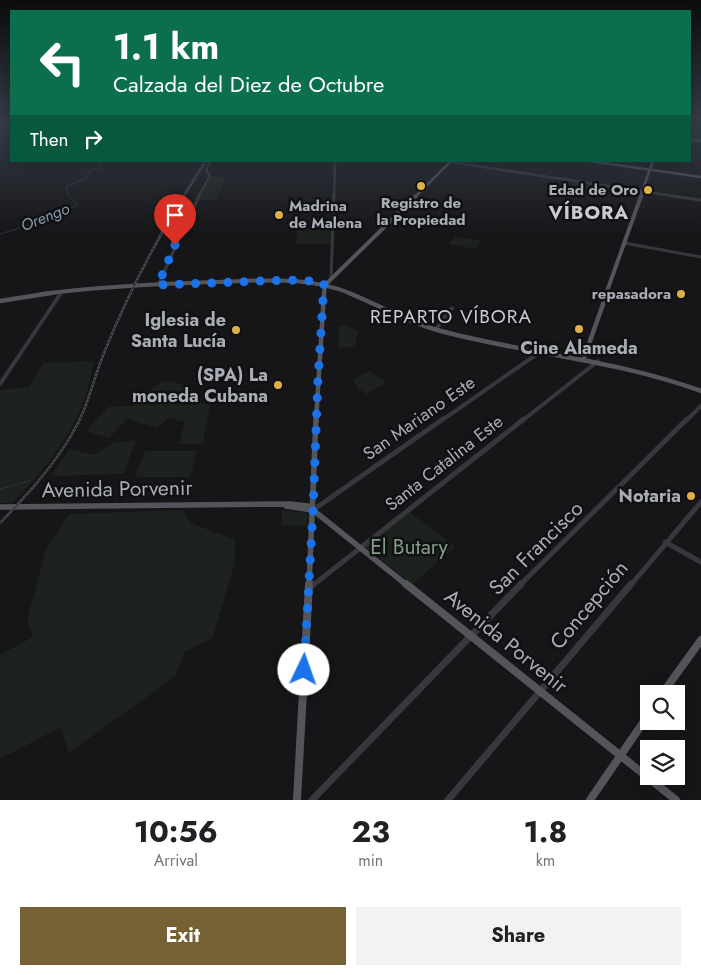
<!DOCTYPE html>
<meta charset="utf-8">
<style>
:root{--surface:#fff;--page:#f2f2f2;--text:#202124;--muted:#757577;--accent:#756134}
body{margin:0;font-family:Jost,sans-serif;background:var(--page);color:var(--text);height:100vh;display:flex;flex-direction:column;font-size:19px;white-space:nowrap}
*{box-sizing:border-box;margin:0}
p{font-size:16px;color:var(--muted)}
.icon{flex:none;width:28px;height:28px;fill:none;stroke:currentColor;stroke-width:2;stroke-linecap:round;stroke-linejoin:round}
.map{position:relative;height:800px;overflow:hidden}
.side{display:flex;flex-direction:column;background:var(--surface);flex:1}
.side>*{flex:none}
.banner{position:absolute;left:10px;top:10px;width:681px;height:152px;border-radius:0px;box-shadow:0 2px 12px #0003;background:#0b6e4f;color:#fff;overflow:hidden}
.tools{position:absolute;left:640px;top:685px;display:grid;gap:10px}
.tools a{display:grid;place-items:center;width:45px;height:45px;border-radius:0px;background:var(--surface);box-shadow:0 2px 12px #0003;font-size:25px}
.pin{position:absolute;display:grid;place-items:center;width:42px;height:42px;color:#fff;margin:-51px -21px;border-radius:50% 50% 50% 0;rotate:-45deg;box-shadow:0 0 5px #0007}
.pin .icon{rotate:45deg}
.me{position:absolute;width:55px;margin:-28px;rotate:3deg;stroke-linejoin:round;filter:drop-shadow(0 0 4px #0008)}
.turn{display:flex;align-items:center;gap:18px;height:105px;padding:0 20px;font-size:22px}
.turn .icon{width:65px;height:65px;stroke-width:2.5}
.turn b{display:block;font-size:35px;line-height:42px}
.then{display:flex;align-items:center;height:48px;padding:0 20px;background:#0003;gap:10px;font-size:19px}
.eta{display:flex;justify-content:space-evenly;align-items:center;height:85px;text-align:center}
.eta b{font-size:30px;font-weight:700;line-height:35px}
.cta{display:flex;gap:10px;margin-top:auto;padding:10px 20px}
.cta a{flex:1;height:58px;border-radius:0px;background:var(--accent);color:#fff;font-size:20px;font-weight:700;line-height:58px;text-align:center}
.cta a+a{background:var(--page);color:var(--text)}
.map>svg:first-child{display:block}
.green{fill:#1d221e}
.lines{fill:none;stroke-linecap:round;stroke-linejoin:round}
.stream{stroke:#2d343a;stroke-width:1}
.minor-far4{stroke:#37383c;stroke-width:2.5}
.minor-far3{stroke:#37383c;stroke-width:3}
.minor-far2{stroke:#37383c;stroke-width:4}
.minor-far1{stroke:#37383c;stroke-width:5}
.minor{stroke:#37383c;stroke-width:7}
.major-far4{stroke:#54555b;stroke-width:2.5}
.major-far3{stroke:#54555b;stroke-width:4}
.major-far2{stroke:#54555b;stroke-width:4.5}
.major-far1{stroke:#54555b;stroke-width:5.5}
.major{stroke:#54555b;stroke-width:8}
.rail-casing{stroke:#4b4c51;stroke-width:2.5}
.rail{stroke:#111113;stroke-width:1;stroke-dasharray:2;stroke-linecap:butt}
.route{stroke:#1a73e8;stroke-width:9;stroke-dasharray:0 16.2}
.poi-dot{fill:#deb047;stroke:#111113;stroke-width:2}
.labels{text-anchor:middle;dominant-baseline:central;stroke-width:5;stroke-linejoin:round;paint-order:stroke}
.far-poi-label{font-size:15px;font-weight:bold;fill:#a9adb6;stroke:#111113;text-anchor:end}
.far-water-label{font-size:16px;font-style:italic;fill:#8499ad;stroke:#111113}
.poi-label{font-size:18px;font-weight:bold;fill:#a9adb6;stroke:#111113;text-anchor:end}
.street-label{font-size:18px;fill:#a9adb6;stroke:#111113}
.far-district-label{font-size:19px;font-weight:bold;letter-spacing:1px;fill:#caccd3;stroke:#111113}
.neighbourhood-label{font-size:19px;letter-spacing:1px;fill:#caccd3;stroke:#111113}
.near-street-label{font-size:21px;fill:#a9adb6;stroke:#111113}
.near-park-label{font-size:21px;fill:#829f85;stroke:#111113}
</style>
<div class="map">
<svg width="701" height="800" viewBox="0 0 701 800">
<rect width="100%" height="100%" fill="#161618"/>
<g class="green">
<path d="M211 177H226L216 200H198Z"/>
<path d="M575 181 607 186 603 197 570 192Z"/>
<path d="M563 203 598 209 592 222 555 216Z"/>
<path d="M297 229H332L331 244H296Z"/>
<path d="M455 236 481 241 476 249 449 244Z"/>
<path d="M346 325 358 332 355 347 339 348V326Z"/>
<path d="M94 361C91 373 90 384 86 395 73 436 42 473 12 503H0V390L29 387 44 363Z"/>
<path d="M369 371 386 382 367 394 359 389 353 380Z"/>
<path d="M164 380C182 385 194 384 202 404L210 405 203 444H179L185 422 168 418 157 428 127 419 109 438 86 431 108 407 128 406 144 400V394Z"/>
<path d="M136 440 123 474 51 476 69 449 93 455 114 443Z"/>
<path d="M145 451H197L190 477H135Z"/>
<path d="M183 510 191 523 235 540V562L213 637 184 653 175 676 69 753 61 727 0 759V655L33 637 27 620 46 550 69 514Z"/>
<path d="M282 510 306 513 308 516 306 526 281 525Z"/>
<path d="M409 512 455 546 413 584 365 547Z"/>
</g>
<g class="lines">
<g class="stream">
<path d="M0 159 11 155"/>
<path d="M0 234C25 226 56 220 77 204L67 194V186L87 178 90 170 100 168 98 164 105 161"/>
<path d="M0 489 29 481"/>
</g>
<g class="minor-far4">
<path d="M450 162 680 197"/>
<path d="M198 197 210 176 206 170 211 161"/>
<path d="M334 197 335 161"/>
</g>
<g class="minor-far3">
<path d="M672 196 701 200"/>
<path d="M624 243 701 257"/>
<path d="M331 278 334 196"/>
<path d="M158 285 199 196"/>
<path d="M61 294 62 292"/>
</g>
<g class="minor-far2">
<path d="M436 329 452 308"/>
<path d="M0 384 61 293"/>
<path d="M441 421 540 352"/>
<path d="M522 421 598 361"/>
<path d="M686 421 701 406"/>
</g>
<g class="minor-far1">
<path d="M313 510 443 419"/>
<path d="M665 542 701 562"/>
<path d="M312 586 524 419"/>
<path d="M519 586 687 419"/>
<path d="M630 586 701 502"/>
</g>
<g class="minor">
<path d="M310 587 313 584"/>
<path d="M312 800 521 584"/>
<path d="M448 800 631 584"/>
</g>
<g class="major-far4">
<path d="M690 139 701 141"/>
<path d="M589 161 701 177"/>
<path d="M415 197 451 161"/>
<path d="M640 197 653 161"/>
</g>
<g class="major-far3">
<path d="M41 294C98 287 155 284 213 282 260 281 307 275 352 294"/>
<path d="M324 294 325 285 416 196"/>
<path d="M606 294 641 196"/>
</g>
<g class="major-far2">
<path d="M349 293C378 305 406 321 437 330 525 354 613 359 701 391"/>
<path d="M0 301 51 293"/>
<path d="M584 358 607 293"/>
<path d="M316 421 324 293"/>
</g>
<g class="major-far1">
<path d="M286 506 312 510"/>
<path d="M0 507 290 504 308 506 408 586"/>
<path d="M309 586 316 419"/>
</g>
<g class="major">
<path d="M406 584 676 800"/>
<path d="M662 694 701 640"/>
<path d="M297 800 309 584"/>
<path d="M590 800 649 714"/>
</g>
<defs>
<path id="rail" d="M0 523C26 496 53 467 72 434 89 406 92 382 104 353 131 286 166 221 206 161"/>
</defs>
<use href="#rail" class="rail-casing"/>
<use href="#rail" class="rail"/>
</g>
<linearGradient id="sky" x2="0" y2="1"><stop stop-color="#0c0c0d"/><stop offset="0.52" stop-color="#363c48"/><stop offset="1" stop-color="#363c48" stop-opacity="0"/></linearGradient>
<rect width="701" height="234" fill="url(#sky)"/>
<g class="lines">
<path class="route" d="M175 245 158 285 289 280 311 281 324 284 318 379 313 510 304 670"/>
</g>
<g class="poi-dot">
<circle cx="421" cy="186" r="5"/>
<circle cx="648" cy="190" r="5"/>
<circle cx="279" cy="215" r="5"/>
<circle cx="681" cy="294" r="5"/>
<circle cx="579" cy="329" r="5"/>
<circle cx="236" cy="330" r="5"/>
<circle cx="278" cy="385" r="5"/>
<circle cx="691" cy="496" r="5"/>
</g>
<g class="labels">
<g class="far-poi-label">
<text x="638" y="190">Edad de Oro</text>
<text x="421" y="203" text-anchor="middle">Registro de<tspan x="421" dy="17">la Propiedad</tspan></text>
<text x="289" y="206" text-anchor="start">Madrina<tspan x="289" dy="17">de Malena</tspan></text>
<text x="671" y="294">repasadora</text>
</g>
<g class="far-water-label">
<text transform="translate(45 217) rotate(-22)">Orengo</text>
</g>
<g class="poi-label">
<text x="226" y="320">Iglesia de<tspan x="226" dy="21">Santa Lucía</tspan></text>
<text x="579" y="348" text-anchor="middle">Cine Alameda</text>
<text x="268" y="375">(SPA) La<tspan x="268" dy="21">moneda Cubana</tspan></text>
<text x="681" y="496">Notaria</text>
</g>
<g class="street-label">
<text transform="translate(419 418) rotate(-35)">San Mariano Este</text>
<text transform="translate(444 463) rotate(-38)">Santa Catalina Este</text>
</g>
<g class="far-district-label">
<text x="589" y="212">VÍBORA</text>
</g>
<g class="neighbourhood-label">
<text x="451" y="316">REPARTO VÍBORA</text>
</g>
<g class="near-street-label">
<text transform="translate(117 489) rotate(-1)">Avenida Porvenir</text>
<text transform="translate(536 548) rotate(-45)">San Francisco</text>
<text transform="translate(589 605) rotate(-50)">Concepción</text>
<text transform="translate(506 641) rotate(39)">Avenida Porvenir</text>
</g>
<g class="near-park-label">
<text x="409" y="547">El Butary</text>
</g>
</g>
</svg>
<div class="tools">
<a><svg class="icon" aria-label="search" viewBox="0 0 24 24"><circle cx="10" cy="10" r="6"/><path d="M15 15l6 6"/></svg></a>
<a><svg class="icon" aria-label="layers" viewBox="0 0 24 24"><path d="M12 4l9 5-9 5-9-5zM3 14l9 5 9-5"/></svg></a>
</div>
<div class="pin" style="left:175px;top:245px;background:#d93025"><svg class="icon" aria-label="arrive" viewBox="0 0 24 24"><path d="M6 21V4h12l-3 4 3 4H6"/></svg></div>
<svg class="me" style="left:304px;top:670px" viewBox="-20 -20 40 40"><circle r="19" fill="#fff"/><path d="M0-13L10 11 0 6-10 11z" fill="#1a73e8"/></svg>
<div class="banner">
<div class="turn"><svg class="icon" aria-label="left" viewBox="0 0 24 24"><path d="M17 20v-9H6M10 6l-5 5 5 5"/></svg><div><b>1.1 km</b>Calzada del Diez de Octubre</div></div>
<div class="then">Then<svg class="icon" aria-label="right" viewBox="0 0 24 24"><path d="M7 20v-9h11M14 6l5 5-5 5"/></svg></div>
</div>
</div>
<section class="side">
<div class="eta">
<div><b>10:56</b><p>Arrival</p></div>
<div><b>23</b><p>min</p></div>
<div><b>1.8</b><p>km</p></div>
</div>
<div class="cta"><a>Exit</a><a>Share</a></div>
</section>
